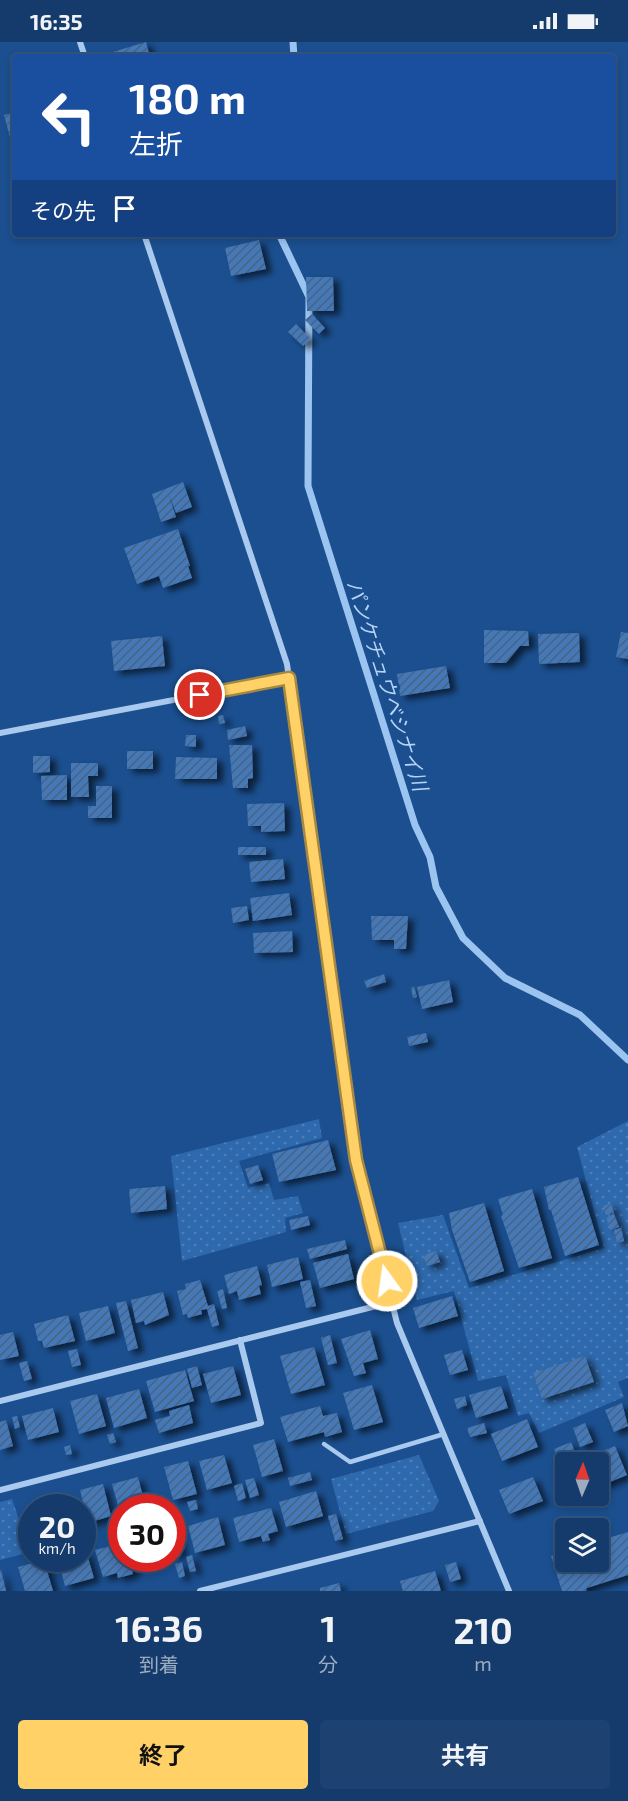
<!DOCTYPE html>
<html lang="ja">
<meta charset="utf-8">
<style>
:root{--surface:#143b6b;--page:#1d4271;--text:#f1f3f6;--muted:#9dadc1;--line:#33557e;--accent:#ffd166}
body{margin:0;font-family:"Exo 2","Noto Sans JP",sans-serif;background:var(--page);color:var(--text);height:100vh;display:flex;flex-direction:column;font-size:22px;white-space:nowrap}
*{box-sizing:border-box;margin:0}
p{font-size:20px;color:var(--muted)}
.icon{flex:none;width:33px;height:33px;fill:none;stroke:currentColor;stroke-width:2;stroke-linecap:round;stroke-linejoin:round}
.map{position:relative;height:1549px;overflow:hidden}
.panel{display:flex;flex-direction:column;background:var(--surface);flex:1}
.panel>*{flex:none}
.top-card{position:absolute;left:12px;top:12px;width:604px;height:183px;border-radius:6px;box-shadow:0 3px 9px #0003,0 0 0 2px var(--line);background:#1a4fa0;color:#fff;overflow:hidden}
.needle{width:39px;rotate:2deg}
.tools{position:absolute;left:555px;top:1410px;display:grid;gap:12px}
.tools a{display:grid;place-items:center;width:54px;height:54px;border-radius:6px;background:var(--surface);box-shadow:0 3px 9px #0003,0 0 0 2px var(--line);font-size:30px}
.speed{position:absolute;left:18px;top:1452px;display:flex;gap:12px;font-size:30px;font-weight:700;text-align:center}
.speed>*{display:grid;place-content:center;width:78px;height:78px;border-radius:50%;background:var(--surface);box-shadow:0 3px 9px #0003,0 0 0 2px var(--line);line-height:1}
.speed small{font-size:15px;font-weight:400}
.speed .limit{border:9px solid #d22;background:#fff;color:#111}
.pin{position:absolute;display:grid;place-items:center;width:51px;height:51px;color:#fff;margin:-26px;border:3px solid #fff;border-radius:50%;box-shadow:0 2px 6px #0007}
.me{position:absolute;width:66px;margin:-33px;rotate:346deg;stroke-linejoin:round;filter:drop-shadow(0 0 4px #0008)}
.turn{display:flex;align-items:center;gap:21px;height:126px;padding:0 18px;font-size:27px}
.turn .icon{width:78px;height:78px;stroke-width:2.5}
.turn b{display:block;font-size:42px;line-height:51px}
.then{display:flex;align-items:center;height:57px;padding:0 18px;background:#0003;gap:12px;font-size:22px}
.eta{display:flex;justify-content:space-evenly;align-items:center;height:102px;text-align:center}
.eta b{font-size:36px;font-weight:700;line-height:42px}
.button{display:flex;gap:12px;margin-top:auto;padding:12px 18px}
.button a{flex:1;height:69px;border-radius:6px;background:var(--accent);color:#111;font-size:24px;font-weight:700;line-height:69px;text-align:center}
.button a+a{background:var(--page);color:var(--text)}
.status{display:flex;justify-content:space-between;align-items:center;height:42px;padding:0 30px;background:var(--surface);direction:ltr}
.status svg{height:16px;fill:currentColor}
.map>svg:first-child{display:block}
.grass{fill:url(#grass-dots)}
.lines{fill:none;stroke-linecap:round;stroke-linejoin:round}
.stream{stroke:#9cc4f0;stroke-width:7}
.building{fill:url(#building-hatch);filter:url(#shadow)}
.service{stroke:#a9c9ee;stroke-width:4.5}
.minor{stroke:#a9c9ee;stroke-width:6}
.route-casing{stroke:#a68842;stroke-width:15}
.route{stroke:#ffd166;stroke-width:10}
.labels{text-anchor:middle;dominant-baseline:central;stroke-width:6;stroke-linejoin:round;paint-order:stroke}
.water-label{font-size:20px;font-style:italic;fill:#b5d3f5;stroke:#1b4f8f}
</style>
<div class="status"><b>16:35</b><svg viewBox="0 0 49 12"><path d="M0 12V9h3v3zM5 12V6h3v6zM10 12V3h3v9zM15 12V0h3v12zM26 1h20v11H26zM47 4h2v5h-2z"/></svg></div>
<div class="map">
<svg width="628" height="1549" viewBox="0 0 628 1549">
<defs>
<pattern id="grass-dots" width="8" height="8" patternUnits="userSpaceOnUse" patternTransform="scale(1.5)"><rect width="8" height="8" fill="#2e69ad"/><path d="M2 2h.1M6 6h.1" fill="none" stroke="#4d80b9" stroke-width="1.8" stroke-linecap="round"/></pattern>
<pattern id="building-hatch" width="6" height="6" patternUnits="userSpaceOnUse" patternTransform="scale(1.5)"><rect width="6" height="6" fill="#4478b7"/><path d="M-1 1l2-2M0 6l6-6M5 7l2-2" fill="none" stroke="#486282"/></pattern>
<filter id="shadow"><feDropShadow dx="6" dy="4" stdDeviation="3" flood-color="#0009"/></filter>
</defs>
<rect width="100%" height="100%" fill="#1b4f8f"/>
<g class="grass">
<path d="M319 1077 322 1096 239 1119 248 1146 269 1141 274 1158 298 1154 303 1171 285 1176 286 1190 182 1219 171 1114Z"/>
<path d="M628 1079V1336L618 1340 624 1355 539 1391 529 1371 518 1374 506 1333 478 1339 454 1249 417 1258 398 1181 443 1173 469 1246 604 1206 577 1105Z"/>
<path d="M419 1413 439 1459 433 1469 346 1492 331 1437Z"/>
<path d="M12 1457 30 1510 0 1518V1460Z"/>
</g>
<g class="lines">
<g class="stream">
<path d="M293 0 294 15"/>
<path d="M279 192 309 255 308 444 415 783 430 815 436 845 463 896 505 936 580 973 628 1018"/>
</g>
</g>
<g class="building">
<path d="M146 0 150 15H107L106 12Z"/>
<path d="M15 70V98L11 99 4 73Z"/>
<path d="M259 198 266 227 231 234 225 206Z"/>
<path d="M306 235H333L334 269H307Z"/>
<path d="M312 272 325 286 319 292 305 278Z"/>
<path d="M296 282 311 297 303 304 288 290Z"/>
<path d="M183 440 192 465 176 471 169 453 176 475 161 480 152 452Z"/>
<path d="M178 487 190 524H188L192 536 163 546 159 534 137 542 124 506Z"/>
<path d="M484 588 528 589 529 604H520L506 621H484Z"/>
<path d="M621 590 628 591V617L616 615Z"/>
<path d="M579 591 580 620 539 622 538 592Z"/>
<path d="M162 594 165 624 114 629 111 599Z"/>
<path d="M446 624 450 646 400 654 397 632Z"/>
<path d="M223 673 225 681 219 682 218 674Z"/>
<path d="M245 684 247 694 228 698 227 688Z"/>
<path d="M186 693H196V705L185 704Z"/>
<path d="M229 703H252L253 736 248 737V746H233Z"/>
<rect x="127" y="709" width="26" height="18"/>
<path d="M33 714H50V730L33 731Z"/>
<path d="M176 715 217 716V737H175Z"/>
<path d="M71 721H98V734H88L89 755H71Z"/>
<path d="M67 733V758H42L41 734Z"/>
<path d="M96 744H112V776H88V764H96Z"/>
<path d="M284 761 285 789 261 790V784H248L247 762Z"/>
<rect x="238" y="805" width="28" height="8"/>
<path d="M283 817 285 837 251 840 249 820Z"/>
<path d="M289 851 292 873 253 879 250 856Z"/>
<path d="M247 864 249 878 233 881 231 866Z"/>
<path d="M371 874H408L406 907H394V898H372Z"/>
<path d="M292 889 293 910 254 911 253 891Z"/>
<path d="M384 932 386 940 367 946 364 939Z"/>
<path d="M449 938 453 960 422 967 417 945Z"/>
<path d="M414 944 417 955 413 956 411 946Z"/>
<path d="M426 991 428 1000 409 1004 407 995Z"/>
<path d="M328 1098 336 1128 279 1140 272 1112Z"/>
<path d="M258 1123 263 1138 250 1142 245 1127Z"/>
<path d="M578 1135 599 1203 565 1214 551 1168H549L544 1145Z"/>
<path d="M165 1144 167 1167 131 1171 129 1147Z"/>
<path d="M532 1147 552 1216 519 1226 501 1174 503 1173 498 1157Z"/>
<path d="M484 1161 504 1229 470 1240 452 1188 449 1171Z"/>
<path d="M611 1161 614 1171 606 1173 603 1164Z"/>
<path d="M614 1172 619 1185 610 1188 606 1175Z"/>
<path d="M308 1174 310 1183 291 1188 289 1178Z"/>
<path d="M621 1186 624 1199 617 1201 614 1188Z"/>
<path d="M345 1198 347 1207 310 1217 307 1207Z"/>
<path d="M436 1209 440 1220 427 1224 423 1213Z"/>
<path d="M348 1212 354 1237 320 1246 313 1221Z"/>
<path d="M298 1215 303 1237 272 1245 267 1223Z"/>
<path d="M257 1224 262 1243 259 1244 261 1252 239 1258 237 1249 229 1252 224 1233Z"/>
<path d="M200 1238 208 1264 214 1262 219 1283 212 1285 207 1267 201 1268 202 1272 188 1276 187 1272 183 1273 177 1249 186 1247 185 1242Z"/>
<path d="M310 1238 316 1264 306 1266 300 1240Z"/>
<path d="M223 1247 227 1266 222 1267 217 1249Z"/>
<path d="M163 1250 169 1273 145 1283 144 1279 136 1281 131 1258Z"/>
<path d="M452 1254 458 1274 419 1286 413 1266Z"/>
<path d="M126 1259 138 1306 128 1309 116 1261Z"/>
<path d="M108 1264 115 1291 86 1299 79 1271Z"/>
<path d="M68 1273 75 1299 44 1306 42 1299H38L34 1282Z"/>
<path d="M370 1288 378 1317 363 1321 366 1331 354 1334 341 1297Z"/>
<path d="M13 1290 19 1314 0 1318V1293Z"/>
<path d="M330 1293 337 1321 328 1323 321 1296Z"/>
<path d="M314 1305 325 1343 291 1352 280 1314Z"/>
<path d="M77 1307 81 1323 72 1325 68 1309Z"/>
<path d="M462 1308 468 1328 450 1333 444 1313Z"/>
<path d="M585 1314 594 1340 542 1357 533 1331Z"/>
<path d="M27 1319 32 1337 24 1339 19 1321Z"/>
<path d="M197 1324 202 1343 192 1346 187 1327Z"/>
<path d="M233 1324 241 1353 211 1361 203 1332Z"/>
<path d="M185 1328 194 1359 155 1370 146 1339Z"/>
<path d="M372 1343 383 1380 354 1388 343 1351Z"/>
<path d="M501 1344 508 1366 476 1376 469 1353Z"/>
<path d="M139 1347 147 1376 114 1386 106 1356Z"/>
<path d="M97 1352 106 1384 79 1392 70 1359Z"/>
<path d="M465 1354 467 1363 457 1367 454 1357Z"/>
<path d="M622 1361 628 1384 614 1390 605 1368Z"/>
<path d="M189 1363 193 1381 159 1391 155 1378 170 1374 169 1369Z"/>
<path d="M320 1364 323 1374 337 1371 342 1390 325 1395 324 1390 288 1400 280 1375Z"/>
<path d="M53 1366 59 1390 28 1398 22 1374Z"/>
<path d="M17 1374 20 1385 15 1387 12 1375Z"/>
<path d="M527 1377 538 1405 502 1419 491 1392Z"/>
<path d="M6 1378 13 1404 0 1408V1380Z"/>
<path d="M484 1381 487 1391 470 1395 467 1386Z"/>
<path d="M585 1381 593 1400 580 1405 573 1386Z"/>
<path d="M113 1391 116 1400 110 1402 107 1393Z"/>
<path d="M274 1397 283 1429 262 1435 253 1403Z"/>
<path d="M571 1400 575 1410 558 1417 554 1407Z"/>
<path d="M70 1403 72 1412 66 1413 64 1405Z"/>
<path d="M615 1404 627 1433 598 1445V1420H586L585 1416Z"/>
<path d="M224 1413 232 1441 207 1448 199 1419Z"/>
<path d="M188 1419 197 1452 173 1458 164 1425Z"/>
<path d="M310 1430 312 1438 290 1444 288 1436Z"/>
<path d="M138 1435 146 1466H122L121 1474 112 1442Z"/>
<path d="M533 1435 543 1459 509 1472 499 1448Z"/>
<path d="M254 1436 259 1453 250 1456 245 1438Z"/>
<path d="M242 1441 246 1456 238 1459 234 1444Z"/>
<path d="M103 1442 111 1474 88 1481 80 1448Z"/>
<path d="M316 1449 323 1474 286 1485 279 1460Z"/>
<path d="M61 1455 64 1466H55L52 1458Z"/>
<path d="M196 1458 198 1467 190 1469 187 1460Z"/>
<path d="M271 1466 278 1489 268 1492 270 1498 263 1500 261 1494 239 1500 233 1476Z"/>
<path d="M32 1467V1484H31L27 1469Z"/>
<path d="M336 1472 343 1497 335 1499 328 1474Z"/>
<path d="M218 1475 225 1503 195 1511 188 1484Z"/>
<path d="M172 1486H175L182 1511 172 1514Z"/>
<path d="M628 1490V1533L587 1546 586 1549H562L551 1514 566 1510V1520H598V1499Z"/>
<path d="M122 1501V1516H134L137 1526 132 1527 133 1532 118 1536 117 1531 103 1535 95 1508Z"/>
<path d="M86 1509 94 1536 65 1544 58 1517 82 1516V1510Z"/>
<path d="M192 1513 196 1529 190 1530 186 1515Z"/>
<path d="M44 1518 53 1549H25L18 1525Z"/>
<path d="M182 1520 185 1534 179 1536 175 1522Z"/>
<path d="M456 1520 461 1537 450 1540 445 1523Z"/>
<path d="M0 1528H1L6 1549H0Z"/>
<path d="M435 1529 441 1549H403L400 1539Z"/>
<path d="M339 1541 341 1549H320V1546Z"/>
</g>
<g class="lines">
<path class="service" d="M324 1402 350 1420 444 1392"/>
<g class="minor">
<path d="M80 0 85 15"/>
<path d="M144 192 287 622 356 1118 397 1281 509 1549"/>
<path d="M0 691 289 636"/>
<path d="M0 1359 392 1260"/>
<path d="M0 1448 261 1381 240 1298"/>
<path d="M200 1549 480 1479"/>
</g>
</g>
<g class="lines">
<defs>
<path id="route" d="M200 653 289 636 356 1118 387 1239"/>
</defs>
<use href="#route" class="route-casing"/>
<use href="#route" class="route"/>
</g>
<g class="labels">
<g class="water-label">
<text transform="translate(388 643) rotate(72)">パンケチュウベシナイ川</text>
</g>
</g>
</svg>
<div class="tools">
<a><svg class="needle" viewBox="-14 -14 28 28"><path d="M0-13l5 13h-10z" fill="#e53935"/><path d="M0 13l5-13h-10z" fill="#9dadc1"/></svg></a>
<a><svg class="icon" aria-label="layers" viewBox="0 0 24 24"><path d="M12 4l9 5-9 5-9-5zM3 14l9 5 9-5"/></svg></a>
</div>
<div class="speed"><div>20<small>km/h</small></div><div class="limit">30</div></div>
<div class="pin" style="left:200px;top:653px;background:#d93025"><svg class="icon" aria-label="arrive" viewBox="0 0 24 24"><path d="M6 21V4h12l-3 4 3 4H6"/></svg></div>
<svg class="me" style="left:387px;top:1239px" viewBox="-20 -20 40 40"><circle r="17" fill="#ffd166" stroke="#fff" stroke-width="3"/><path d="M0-11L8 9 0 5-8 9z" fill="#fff"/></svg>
<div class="top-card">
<div class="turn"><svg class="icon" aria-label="left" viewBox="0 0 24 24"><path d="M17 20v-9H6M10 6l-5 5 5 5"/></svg><div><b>180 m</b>左折</div></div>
<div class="then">その先<svg class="icon" aria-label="arrive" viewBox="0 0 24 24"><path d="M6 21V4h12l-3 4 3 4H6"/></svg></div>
</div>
</div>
<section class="panel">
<div class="eta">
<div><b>16:36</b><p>到着</p></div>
<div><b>1</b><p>分</p></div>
<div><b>210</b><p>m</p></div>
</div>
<div class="button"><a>終了</a><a>共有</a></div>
</section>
